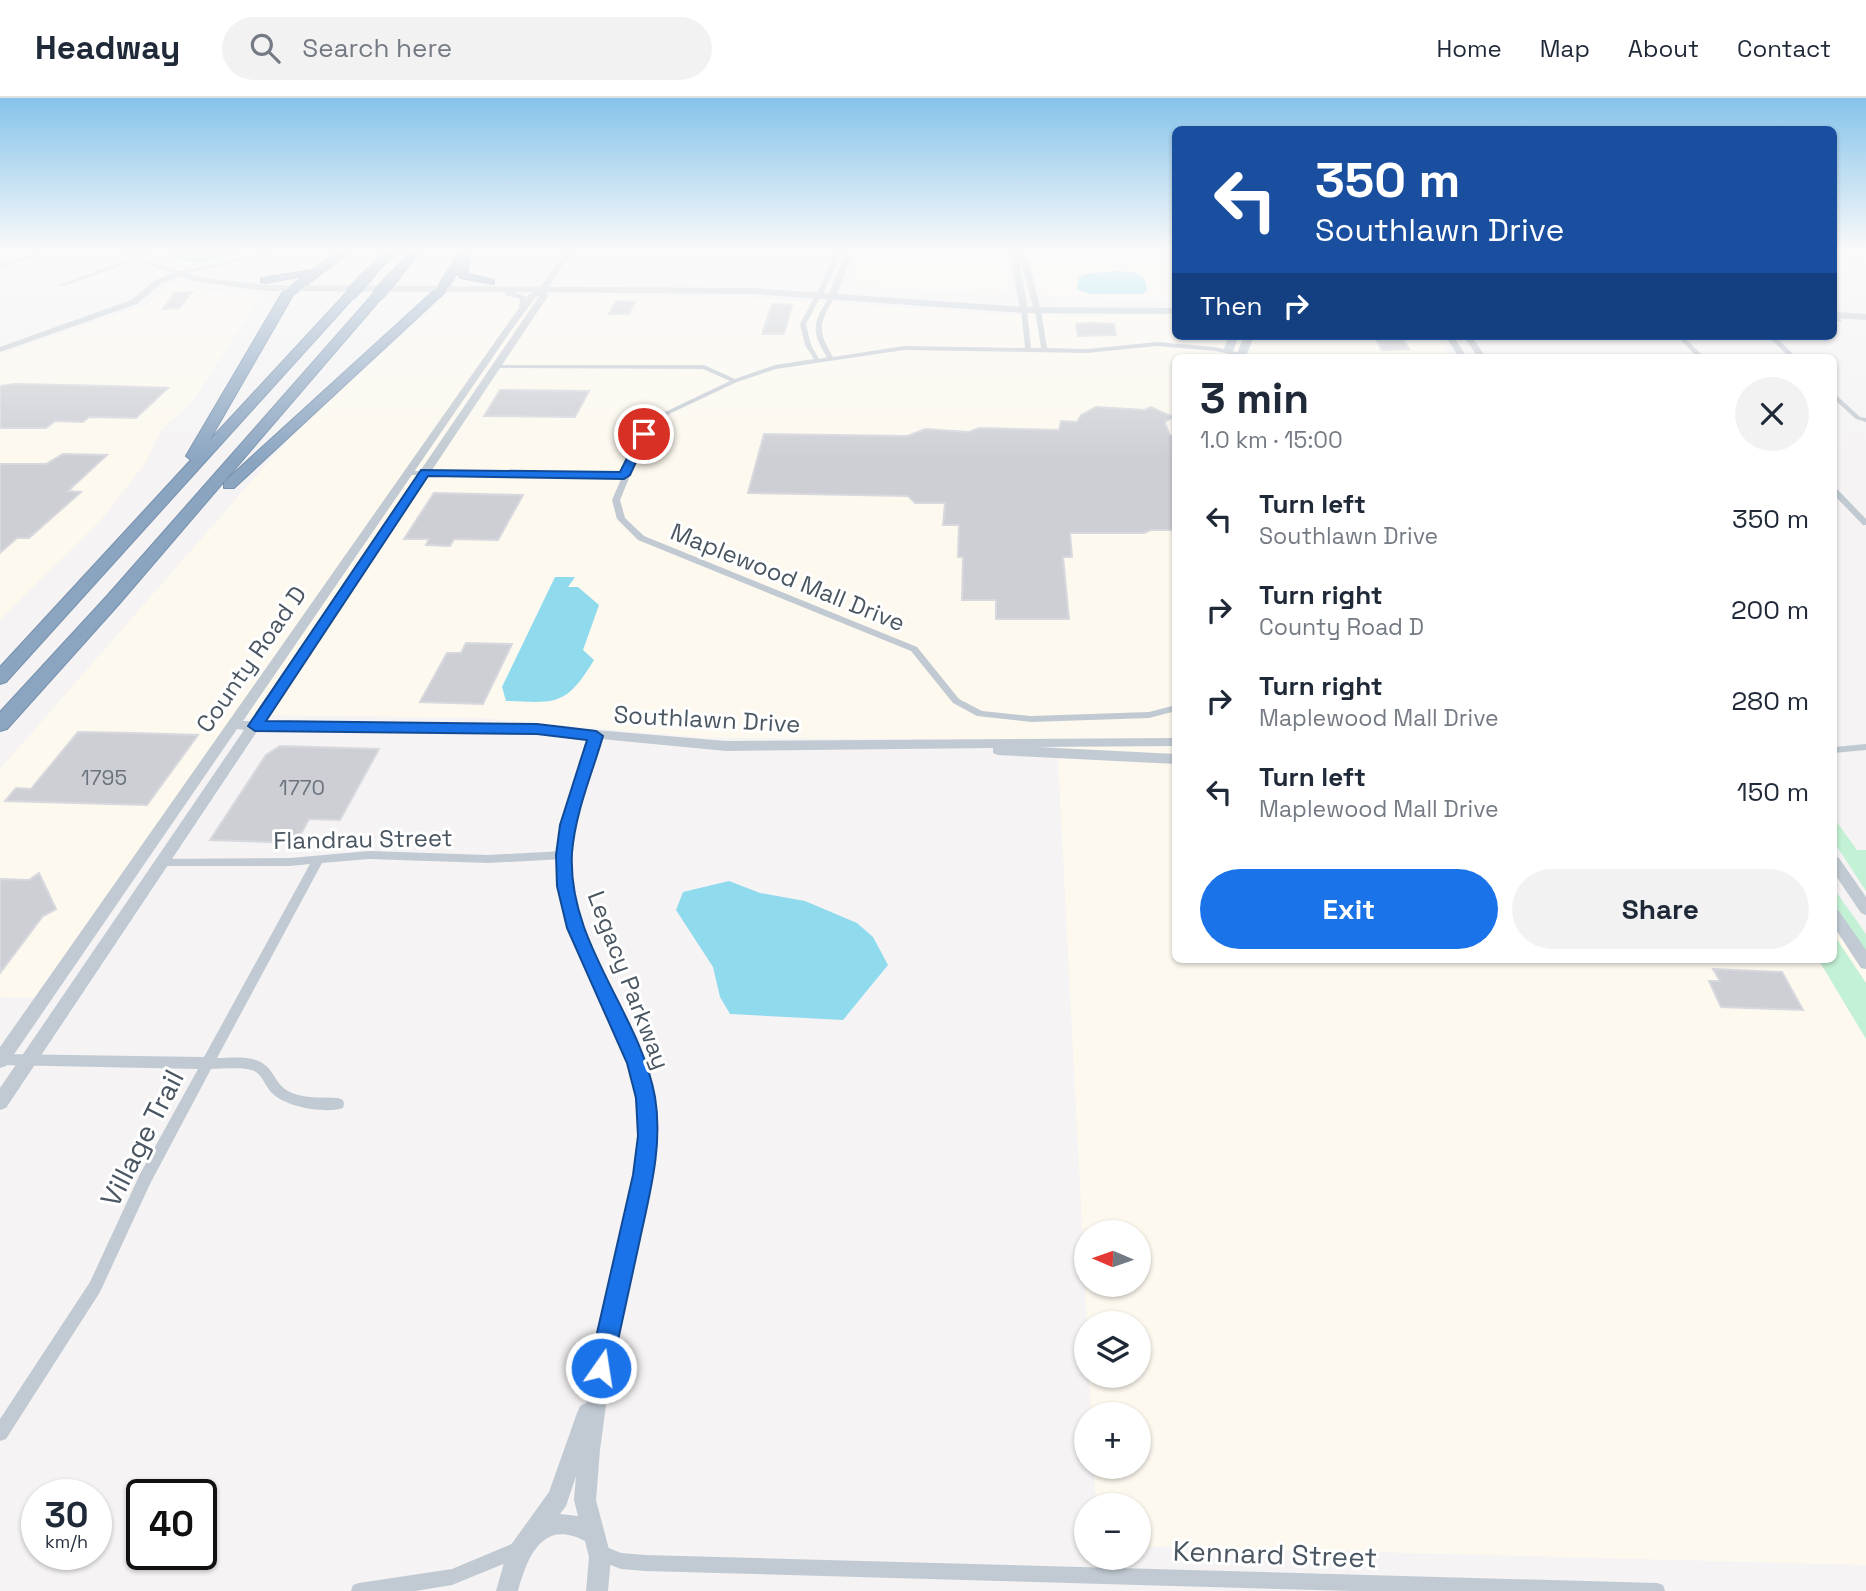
<!DOCTYPE html>
<meta charset="utf-8">
<style>
:root{--surface:#fff;--page:#f2f2f3;--text:#1f2937;--muted:#747a83;--line:#e0e1e3;--accent:#1a73e8}
body{margin:0;font-family:"Space Grotesk",sans-serif;background:var(--page);color:var(--text);height:100vh;display:flex;flex-direction:column;font-size:26px;white-space:nowrap}
*{box-sizing:border-box;margin:0}
p{font-size:23px;color:var(--muted)}
.icon{flex:none;width:38px;height:38px;fill:none;stroke:currentColor;stroke-width:2;stroke-linecap:round;stroke-linejoin:round}
.map{position:relative;flex:1;overflow:hidden}
.details{position:absolute;left:1172px;top:256px;width:665px;height:609px;display:flex;flex-direction:column;background:var(--surface);border-radius:10px;box-shadow:0 2px 5px #0004}
.details>*{flex:none}
.guide{position:absolute;left:1172px;top:28px;width:665px;height:214px;border-radius:10px;box-shadow:0 2px 5px #0004;background:#1a4fa0;color:#fff;overflow:hidden}
.needle{width:46px;rotate:272deg}
.controls{position:absolute;left:1074px;top:1122px;display:grid;gap:14px}
.controls a{display:grid;place-items:center;width:77px;height:77px;border-radius:50%;background:var(--surface);box-shadow:0 2px 5px #0004;font-size:35px}
.speed{position:absolute;left:21px;top:1381px;display:flex;gap:14px;font-size:35px;font-weight:700;text-align:center}
.speed>*{display:grid;place-content:center;width:91px;height:91px;border-radius:50%;background:var(--surface);box-shadow:0 2px 5px #0004;line-height:1}
.speed small{font-size:18px;font-weight:400}
.speed .limit{border:4px solid #111;border-radius:10px;background:#fff;color:#111}
.pin{position:absolute;display:grid;place-items:center;width:60px;height:60px;color:#fff;margin:-30px;border:4px solid #fff;border-radius:50%;box-shadow:0 2px 7px #0007}
.me{position:absolute;width:77px;margin:-38px;rotate:13deg;stroke-linejoin:round;filter:drop-shadow(0 0 5px #0008)}
.turn{display:flex;align-items:center;gap:24px;height:147px;padding:0 28px;font-size:32px}
.turn .icon{width:91px;height:91px;stroke-width:2.5}
.turn b{display:block;font-size:49px;line-height:60px}
.then{display:flex;align-items:center;height:66px;padding:0 28px;background:#0003;gap:14px;font-size:26px}
.round{display:grid;place-items:center;flex:none;width:74px;height:74px;border-radius:37px;background:var(--page)}
.overview{display:flex;align-items:center;justify-content:space-between;height:119px;padding:0 28px}
h1{font-size:42px;font-weight:700;line-height:52px}
.action{display:flex;gap:14px;margin-top:auto;padding:14px 28px}
.action a{flex:1;height:80px;border-radius:42px;background:var(--accent);color:#fff;font-size:28px;font-weight:700;line-height:80px;text-align:center}
.action a+a{background:var(--page);color:var(--text)}
ul{padding:0;list-style:none}
li{display:flex;align-items:center;gap:21px;height:91px;padding:0 28px}
li div{flex:1}
li b{display:block;font-size:26px}
li em{font-style:normal}
header{display:flex;align-items:center;gap:42px;box-sizing:border-box;height:98px;padding:0 35px;background:var(--surface);border-bottom:2px solid var(--line)}
header strong{font-size:33px}
nav{display:flex;gap:38px;margin-inline-start:auto;font-size:24px}
.search{width:490px;height:63px;background:var(--page);display:flex;align-items:center;gap:18px;box-sizing:border-box;padding:0 24px;border-radius:38px;color:var(--muted);font-size:26px}
.map>svg:first-child{display:block}
.commercial{fill:#fdf9ef;fill-rule:evenodd}
.green{fill:#c3f1d5}
.water{fill:#90daee}
.building{fill:#cdcfd5;stroke:#d7d9de;stroke-width:2}
.lines{fill:none;stroke-linecap:round;stroke-linejoin:round}
.motorway-casing{stroke:#7690ad;stroke-width:2}
.minor{fill:#c1cad2;fill-rule:evenodd}
.tertiary{fill:#c1cad2;fill-rule:evenodd}
.secondary{fill:#c1cbd6;fill-rule:evenodd}
.motorway{fill:#8ba5c1;fill-rule:evenodd}
.motorway-bridge-casing{stroke:#7690ad;stroke-width:13;stroke-linecap:butt}
.motorway-bridge{stroke:#8ba5c1;stroke-width:12}
.route{fill:#1a73e8;stroke:#114b97;stroke-width:2}
.labels{text-anchor:middle;dominant-baseline:central;stroke-width:6;stroke-linejoin:round;paint-order:stroke}
.number-label{font-size:21px;fill:#6b747e}
.street-label{font-size:24px;fill:#4a5661;stroke:#fff}
.near-street-label{font-size:28px;fill:#4a5661;stroke:#fff}
</style>
<header>
<strong>Headway</strong>
<div class="search"><svg class="icon" aria-label="search" viewBox="0 0 24 24"><circle cx="10" cy="10" r="6"/><path d="M15 15l6 6"/></svg>Search here</div>
<nav><a>Home</a><a>Map</a><a>About</a><a>Contact</a></nav>
</header>
<div class="map">
<svg width="1866" height="1493" viewBox="0 0 1866 1493">
<rect width="100%" height="100%" fill="#f5f3f3"/>
<g class="commercial">
<path d="M859 154H1003L1009 193 999 197 853 188Z"/>
<path d="M1028 154H1176V201L1049 199 1041 196Z"/>
<path d="M173 186 216 195 261 197 190 307 162 331 146 364 101 422 0 522V256L148 206 162 192Z"/>
<path d="M448 198H724L1010 217 1176 216V238H1437L1452 259H1176V861H1834V817L1866 865V1467L1139 1448V1407H1096L1094 1369 1139 1368V1316H1091L1089 1278H1139V1225H1087L1057 642 707 640 480 620 261 617 240 620 45 900 0 899V671L304 323ZM1087 1134H1139V1186H1087Z"/>
</g>
<g class="green">
<path d="M1834 720 1857 752H1866V793L1834 744Z"/>
<path d="M1834 791 1866 836V856L1834 807Z"/>
<path d="M1834 837 1866 885V941L1818 861H1834Z"/>
</g>
<g class="water">
<path d="M167 154H249C218 162 203 168 170 160Z"/>
<path d="M1117 173C1134 175 1144 172 1147 191L1143 196H1089L1077 191 1079 179 1086 176Z"/>
<path d="M555 479H575L568 489H578L599 507 583 552 594 562C566 608 557 605 506 603L502 589Z"/>
<path d="M729 783 760 795 805 803 857 825 873 839 888 867 843 922 730 916 720 899 713 869 676 812 683 794Z"/>
</g>
<g class="building">
<path d="M192 194 179 210 163 211 174 195Z"/>
<path d="M616 203 635 204 629 216H609Z"/>
<path d="M772 206 792 207 784 236H762Z"/>
<path d="M1089 225 1114 226 1116 237 1078 238 1076 226Z"/>
<path d="M1374 238H1401L1409 251 1382 252Z"/>
<path d="M15 286 111 288 168 290 136 320 89 319 83 324 55 323 46 330H0V288Z"/>
<path d="M500 292 589 293 575 319 484 318Z"/>
<path d="M1096 309 1145 312 1151 309 1173 319 1165 324 1169 336 1176 340V432H1151L1144 435H1070L1072 459H1063L1069 521H996V502H962L963 459H958L959 427H943L945 405H915L908 398 748 395 764 336 908 338 925 331 969 334 979 330 1059 332 1061 323 1077 324 1081 317Z"/>
<path d="M63 356 107 357 68 393 81 394 29 440H17L0 455V366H46Z"/>
<path d="M434 395 523 397 498 442 454 441 450 448 426 447 429 441H404Z"/>
<path d="M466 545 512 546 483 606 420 604 447 555H461Z"/>
<path d="M78 634 135 635 198 637 147 707 5 703 16 690 31 691Z"/>
<path d="M280 648 379 651 340 722 309 721 296 745 210 742 266 657Z"/>
<path d="M39 775 56 811 43 818 0 875V781L29 782Z"/>
<path d="M1713 871 1782 874 1803 912 1721 909 1709 883H1720Z"/>
</g>
<g class="lines">
<defs>
<g id="motorway">
<path d="M338 154H350L293 197 209 343 347 194H355V198L6 584 0 586V569L191 362 186 358 282 195 304 178 265 185 261 184V180L312 172Z"/>
<path d="M385 154H396L375 176H367V172Z"/>
<path d="M410 154H421L400 178H392V174Z"/>
<path d="M459 154H469L468 176 494 182V186L460 180 457 175 446 193 234 390H224V384L438 189Z"/>
<path d="M374 195 384 197 119 506 7 631 0 633V614L107 498Z"/>
</g>
</defs>
<use href="#motorway" class="motorway-casing"/>
<g class="minor">
<path d="M40 154H48L0 170V166Z"/>
<path d="M270 154H279L192 174 189 172Z"/>
<path d="M146 155 148 158 64 188 59 187Z"/>
<path d="M818 196 821 198 806 226 811 247 819 261 827 259C810 232 813 224 830 198L832 197 835 199C819 224 817 233 833 259L904 248 1025 250 1021 212 1024 210 1027 212 1031 250H1041L1035 212 1038 210 1041 212 1047 250 1087 251 1157 244 1215 249 1257 259H1245L1215 253 1157 248 1087 255 904 252 776 271 737 284 669 316 647 337 620 402 625 420 644 438 917 549 959 601 982 613 1031 618 1149 614 1176 607V613L1149 620 1031 624 977 618 953 605 911 553 638 442 617 421 612 402 622 379 408 377 404 375 408 373 624 375 641 336 665 314 730 283 703 271 497 270 495 269V267H704L735 281 775 267 814 261 805 247 800 226 815 198Z"/>
<path d="M1834 217 1841 222V224L1834 222Z"/>
<path d="M1677 238H1683L1704 259H1697Z"/>
<path d="M1768 238H1775L1796 259H1789Z"/>
<path d="M1834 295 1860 319 1866 320V324L1856 321 1834 301Z"/>
<path d="M1834 391H1837L1866 421V427H1863L1834 397Z"/>
<path d="M1866 646V652L1834 655V649Z"/>
<path d="M369 753 488 757 564 753 568 754 569 757 568 760 564 761 488 765 369 761 322 765 217 960C235 960 258 956 270 972 276 980 279 988 288 993 302 1001 322 999 338 1000L343 1002 344 1006 343 1010C325 1016 287 1009 273 996 265 989 262 974 251 972 239 969 223 971 211 971L150 1086 100 1194 6 1341 0 1343V1321L90 1184 140 1076 198 971 2 967 0 966V956L204 959 310 766 290 768H162L158 767 157 764 158 761 290 760Z"/>
<path d="M519 1443 525 1445 527 1451 525 1457 452 1487 415 1493H351L353 1487 359 1485 452 1471Z"/>
<path d="M599 1446 621 1455 645 1457 1657 1485 1663 1487 1665 1493H1352L645 1473 621 1471 593 1460 591 1454 593 1448Z"/>
</g>
<g class="tertiary">
<path d="M565 154H572L546 193 548 198 264 624 536 627 726 643 1176 640V648L1037 649 1176 656V666L998 657 993 655V650L726 653 601 641 575 727 571 757 572 788 583 830 648 976 657 1038 652 1077 611 1270 600 1352 596 1402 611 1459 608 1493H586L589 1459 585 1443C542 1420 527 1460 518 1493H496L508 1451 549 1394 577 1315 580 1308 586 1305 591 1270 634 1077 639 1038 632 976 569 830 558 788 557 757 561 727 589 640 498 634 258 632 6 1010 0 1012V990L244 632 237 631 6 968 0 970V949L504 231 529 196 539 191ZM540 197 250 623H243L510 234 535 200ZM576 1378 574 1402 578 1418 560 1416 566 1408Z"/>
<path d="M835 154H850V162L836 199 832 201 828 199 842 162V154L822 198 815 200Z"/>
<path d="M1014 154H1020L1029 164 1041 214 1034 212 1021 164 1019 161 1028 212 1024 214 1020 212 1011 161Z"/>
<path d="M189 170 196 172 161 186 137 206 0 254V249L131 202 155 182Z"/>
<path d="M1445 238H1453L1467 259H1459Z"/>
<path d="M1463 238H1471L1486 259H1478Z"/>
<path d="M1834 758 1839 760 1866 799V817L1861 815 1834 775Z"/>
<path d="M1834 811 1839 813 1866 852V871L1861 870 1834 829Z"/>
</g>
<g class="secondary">
<path d="M112 154H123L197 179 266 187 752 190 1024 209 1176 210V216L1024 215 752 196 515 194 528 200 527 209 523 212 519 209 520 201 506 197 505 194 266 193 193 183Z"/>
<path d="M1834 214 1866 216V222L1834 220Z"/>
<path d="M1229 238H1239L1233 253 1228 256 1223 253Z"/>
<path d="M1244 238H1254L1247 256 1242 259 1237 256Z"/>
</g>
<use href="#motorway" class="motorway"/>
<defs>
<g id="motorway-bridge">
<path d="M351 196 371 174"/>
<path d="M378 197 396 176"/>
</g>
</defs>
<use href="#motorway-bridge" class="motorway-bridge-casing"/>
<use href="#motorway-bridge" class="motorway-bridge"/>
</g>
<linearGradient id="sky" x2="0" y2="1"><stop stop-color="#85c3ea"/><stop offset="0.42" stop-color="#fafafa"/><stop offset="1" stop-color="#fafafa" stop-opacity="0"/></linearGradient>
<rect width="1866" height="363" fill="url(#sky)"/>
<path class="route" d="M644 333 649 336 630 377 624 381 428 378 266 623 537 626 596 633 603 638C592 676 575 715 572 755 567 845 640 915 655 999 663 1047 650 1094 640 1141 631 1184 621 1227 612 1270L609 1278 601 1282 593 1278 589 1270 633 1077 638 1038 636 1000 627 965 567 830 557 788 556 757 560 727 587 642 537 636 255 633 248 628 421 372 620 374 639 336Z"/>
<g class="labels">
<g class="number-label">
<text x="104" y="679">1795</text>
<text x="302" y="689">1770</text>
</g>
<g class="street-label">
<text transform="translate(788 479) rotate(22)">Maplewood Mall Drive</text>
<text transform="translate(251 561) rotate(-55)">County Road D</text>
<text transform="translate(707 621) rotate(3)">Southlawn Drive</text>
<text transform="translate(363 741) rotate(-1)">Flandrau Street</text>
<text transform="translate(629 882) rotate(69)">Legacy Parkway</text>
</g>
<g class="near-street-label">
<text transform="translate(142 1040) rotate(-63)">Village Trail</text>
<text transform="translate(1275 1456) rotate(2)">Kennard Street</text>
</g>
</g>
</svg>
<div class="controls">
<a><svg class="needle" viewBox="-14 -14 28 28"><path d="M0-13l5 13h-10z" fill="#e53935"/><path d="M0 13l5-13h-10z" fill="#747a83"/></svg></a>
<a><svg class="icon" aria-label="layers" viewBox="0 0 24 24"><path d="M12 4l9 5-9 5-9-5zM3 14l9 5 9-5"/></svg></a>
<a>+</a>
<a>−</a>
</div>
<div class="speed"><div>30<small>km/h</small></div><div class="limit">40</div></div>
<div class="pin" style="left:644px;top:336px;background:#d93025"><svg class="icon" aria-label="arrive" viewBox="0 0 24 24"><path d="M6 21V4h12l-3 4 3 4H6"/></svg></div>
<svg class="me" style="left:601px;top:1270px" viewBox="-20 -20 40 40"><circle r="17" fill="#1a73e8" stroke="#fff" stroke-width="3"/><path d="M0-11L8 9 0 5-8 9z" fill="#fff"/></svg>
<div class="guide">
<div class="turn"><svg class="icon" aria-label="left" viewBox="0 0 24 24"><path d="M17 20v-9H6M10 6l-5 5 5 5"/></svg><div><b>350 m</b>Southlawn Drive</div></div>
<div class="then">Then<svg class="icon" aria-label="right" viewBox="0 0 24 24"><path d="M7 20v-9h11M14 6l5 5-5 5"/></svg></div>
</div>
<section class="details">
<div class="overview"><div><h1>3 min</h1><p>1.0 km · 15:00</p></div><a class="round"><svg class="icon" aria-label="close" viewBox="0 0 24 24"><path d="M6 6l12 12M18 6L6 18"/></svg></a></div>
<ul>
<li><svg class="icon" aria-label="left" viewBox="0 0 24 24"><path d="M17 20v-9H6M10 6l-5 5 5 5"/></svg><div><b>Turn left</b><p>Southlawn Drive</p></div><em>350 m</em></li>
<li><svg class="icon" aria-label="right" viewBox="0 0 24 24"><path d="M7 20v-9h11M14 6l5 5-5 5"/></svg><div><b>Turn right</b><p>County Road D</p></div><em>200 m</em></li>
<li><svg class="icon" aria-label="right" viewBox="0 0 24 24"><path d="M7 20v-9h11M14 6l5 5-5 5"/></svg><div><b>Turn right</b><p>Maplewood Mall Drive</p></div><em>280 m</em></li>
<li><svg class="icon" aria-label="left" viewBox="0 0 24 24"><path d="M17 20v-9H6M10 6l-5 5 5 5"/></svg><div><b>Turn left</b><p>Maplewood Mall Drive</p></div><em>150 m</em></li>
</ul>
<div class="action"><a>Exit</a><a>Share</a></div>
</section>
</div>
